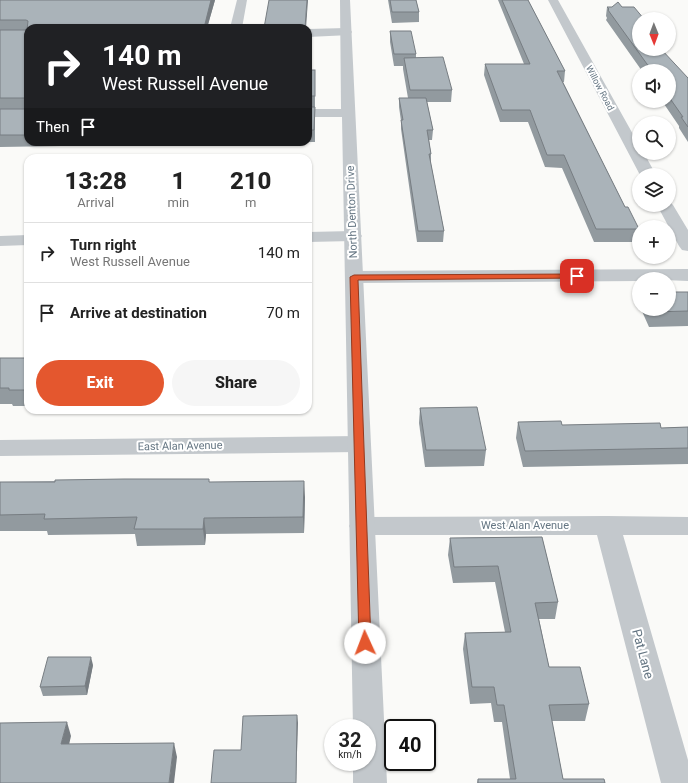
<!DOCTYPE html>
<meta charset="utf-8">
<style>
:root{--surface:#fff;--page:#f6f6f6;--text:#222;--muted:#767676;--line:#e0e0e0;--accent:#e4572e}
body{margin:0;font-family:Roboto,sans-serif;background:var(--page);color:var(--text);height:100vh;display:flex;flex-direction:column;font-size:15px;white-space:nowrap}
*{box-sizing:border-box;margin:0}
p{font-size:13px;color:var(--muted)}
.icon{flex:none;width:22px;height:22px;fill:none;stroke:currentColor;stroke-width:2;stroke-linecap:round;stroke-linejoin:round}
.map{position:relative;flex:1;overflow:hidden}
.sheet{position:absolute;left:24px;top:154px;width:288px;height:260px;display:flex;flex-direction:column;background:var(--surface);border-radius:12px;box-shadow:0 1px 3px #0004}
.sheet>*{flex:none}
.guide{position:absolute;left:24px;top:24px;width:288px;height:122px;border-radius:12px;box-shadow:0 1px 3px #0004;background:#202124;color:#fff;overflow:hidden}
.needle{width:26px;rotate:179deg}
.fabs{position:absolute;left:632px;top:12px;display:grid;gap:8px}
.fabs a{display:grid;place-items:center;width:44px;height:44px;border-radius:50%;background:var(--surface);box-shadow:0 1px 3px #0004;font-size:20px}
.speed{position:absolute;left:324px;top:719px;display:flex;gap:8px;font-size:20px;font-weight:700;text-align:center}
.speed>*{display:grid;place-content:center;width:52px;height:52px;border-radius:50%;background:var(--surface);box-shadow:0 1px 3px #0004;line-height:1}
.speed small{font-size:10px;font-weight:400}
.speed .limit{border:2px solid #111;border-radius:6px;background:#fff;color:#111}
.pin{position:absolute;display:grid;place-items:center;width:34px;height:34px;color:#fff;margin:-17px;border-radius:8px;box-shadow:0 2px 6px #0006}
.me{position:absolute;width:44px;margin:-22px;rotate:358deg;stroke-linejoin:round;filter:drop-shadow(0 0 3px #0008)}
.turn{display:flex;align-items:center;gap:14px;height:84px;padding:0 12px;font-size:18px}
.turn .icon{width:52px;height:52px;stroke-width:2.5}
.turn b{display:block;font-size:28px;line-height:34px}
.then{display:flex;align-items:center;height:38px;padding:0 12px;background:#0003;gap:8px;font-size:15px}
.eta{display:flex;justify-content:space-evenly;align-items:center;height:68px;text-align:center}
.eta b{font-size:24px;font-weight:800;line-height:28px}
.button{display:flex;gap:8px;margin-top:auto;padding:8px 12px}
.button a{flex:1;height:46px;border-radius:24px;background:var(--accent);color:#fff;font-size:16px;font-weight:800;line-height:46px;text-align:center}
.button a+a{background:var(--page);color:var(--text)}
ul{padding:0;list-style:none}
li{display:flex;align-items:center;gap:12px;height:60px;padding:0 12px;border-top:1px solid var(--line)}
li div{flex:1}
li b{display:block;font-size:15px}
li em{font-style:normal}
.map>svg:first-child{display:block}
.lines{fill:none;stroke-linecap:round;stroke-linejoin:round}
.minor{fill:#c3c8cc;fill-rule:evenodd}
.tertiary{fill:#c3c8cc;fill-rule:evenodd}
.wall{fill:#929a9f}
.shaded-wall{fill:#777d82}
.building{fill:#aab3b9;stroke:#777d82}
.route{fill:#e4572e;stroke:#94391e}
.labels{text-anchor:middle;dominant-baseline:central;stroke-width:4;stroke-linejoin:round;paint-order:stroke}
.far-street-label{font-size:9px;fill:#657683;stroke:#fff}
.street-label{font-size:11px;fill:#657683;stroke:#fff}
.near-street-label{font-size:13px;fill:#657683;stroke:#fff}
</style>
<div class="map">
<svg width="688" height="783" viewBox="0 0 688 783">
<rect width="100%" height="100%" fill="#fafaf8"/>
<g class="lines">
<g class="minor">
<path d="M237 0H247L242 28H230Z"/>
<path d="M548 0H558L639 145V153H644L656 175H640Z"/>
<path d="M346 28 350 29 352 32 350 35 308 37V29Z"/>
<path d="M669 201 673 205 688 230V251L682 250 679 246 657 205H669Z"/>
<path d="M353 231 359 232 362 236 359 240 353 241 308 242V232Z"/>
<path d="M28 235V245L0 246V236Z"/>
<path d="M688 269V281L639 279V281L354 283 347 281 345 277 347 273 354 271Z"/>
<path d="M359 436 367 439 371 444 367 449 359 452 0 456V440Z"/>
<path d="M607 516 688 517V535H623L688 760V783H661L597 535H362L353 533 349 526 353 519 362 517Z"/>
</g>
<path class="tertiary" d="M340 0H350L387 783H353V762H367V728H353L342 117H308V109H341Z"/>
</g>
<g class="wall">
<path d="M0 0H215L207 28H28V142H294L181 145V142L63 143 61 146 0 147V30H27H0Z"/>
<path d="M388 0H416L419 12V22L392 23Z"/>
<path d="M498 0H528L565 71 564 82H563L625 207 639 229 636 242H594L562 168 545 167 528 122H500L484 75 485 64H524Z"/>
<path d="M607 7 639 49 688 78V142L679 128V126L662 101H669V71H642L606 20 607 18 606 16Z"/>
<path d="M390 31 416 54V58L452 90 451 102H427L433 130 432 140H429L431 154V164L444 231 443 242H417L401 129V121L399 107V98H408L403 69V66H394L390 42Z"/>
<path d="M308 70 315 81V142H308Z"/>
<path d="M308 248H311L310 293H308Z"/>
<path d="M688 292V326L649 327 641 309H669Z"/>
<path d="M0 358H28V406H13L12 404H0Z"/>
<path d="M420 408 486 450 484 466 425 467 419 423Z"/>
<path d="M518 422 562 425 661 428 688 427V464L523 467 516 438Z"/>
<path d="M209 479V482L305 497 304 533 206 534 205 545 137 546 135 534 48 535 47 531H0V482Z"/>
<path d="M542 537 558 602 555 619H539L549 667 589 704 585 721H552L563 779 605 783H477L478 779H510L502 722H494L491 703 470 704 463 649 465 633 505 632 495 582 453 583 448 555 450 538Z"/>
<path d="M93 665 87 695 43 696 40 687Z"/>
</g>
<g class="shaded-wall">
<path d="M211 0H215L207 28H204Z"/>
<path d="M307 0H308L306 28H305Z"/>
<path d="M311 248V262L310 293V278Z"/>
<path d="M304 481 305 497 304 533 303 517Z"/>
<path d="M204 518 206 534 205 545 203 529Z"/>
<path d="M91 657 93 665 87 695 85 686Z"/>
<path d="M297 715 298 723 296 783Z"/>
<path d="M67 722 71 736 66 758 61 744Z"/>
<path d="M174 743 177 757 174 783H169Z"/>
</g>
<g class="building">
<path d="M0 0H211L204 28H28V135H0V109H27V100L26 98H0V30H27L28 21 26 20H0Z"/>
<path d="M269 0H307L305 28H264Z"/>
<path d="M390 0H416L419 12H392Z"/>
<path d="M502 0H528L565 71H557L625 207H628L639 229H596L564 155H547L530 110H502L485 64H530Z"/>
<path d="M618 2 622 7H634L644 19H639V49H661L688 78V127L681 117H683L669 97V71H652L608 10 609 9 607 7H612Z"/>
<path d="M390 31H411L416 54H394Z"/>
<path d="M443 57 452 90H410L404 58Z"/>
<rect x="308" y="70" width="7" height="26"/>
<path d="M399 98H426L433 130H427L431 154H429L444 231H418L401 120H403Z"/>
<path d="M308 107H315L314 130H308Z"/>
<path d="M308 248H311L310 278H308Z"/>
<path d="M669 292H688V311L652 312 651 309H669Z"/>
<path d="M0 358H28V390H9V388H0Z"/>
<path d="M477 407 486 450H426L420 408Z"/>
<path d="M561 421 562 425 660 423 661 428 688 427V448L525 451 518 422Z"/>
<path d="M124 479H209V482L304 481 303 517 204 518 203 529H134L137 517 44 519 45 514 0 515V482H55V480Z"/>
<path d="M542 537 558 602 535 603 549 667H580L589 704 549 705 563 779H604L605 783H478V779H516L504 705H497L494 687H472L465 633 511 632 498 566 454 567 450 538Z"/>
<path d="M48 657H91L85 686 40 687Z"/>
<path d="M297 715 296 783H211L214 750H241L243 716Z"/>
<path d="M67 722 61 744 174 743 169 783H0V723Z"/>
</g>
<path class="route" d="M577 274 581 276 580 278 358 280 371 643 370 647 365 648 361 647 359 643 350 277 354 275Z"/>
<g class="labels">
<g class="far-street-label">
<text transform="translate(600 88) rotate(62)">Willow Road</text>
</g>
<g class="street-label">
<text transform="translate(352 212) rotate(-92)">North Denton Drive</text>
<text transform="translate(180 446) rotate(-1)">East Alan Avenue</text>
<text x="525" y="525">West Alan Avenue</text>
</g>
<g class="near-street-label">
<text transform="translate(643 654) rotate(75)">Pat Lane</text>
</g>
</g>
</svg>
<div class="fabs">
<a><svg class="needle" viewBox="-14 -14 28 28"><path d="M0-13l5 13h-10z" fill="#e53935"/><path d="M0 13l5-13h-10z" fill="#767676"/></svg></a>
<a><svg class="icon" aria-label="sound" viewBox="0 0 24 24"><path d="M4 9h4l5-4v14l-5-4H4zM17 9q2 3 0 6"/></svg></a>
<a><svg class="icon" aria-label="search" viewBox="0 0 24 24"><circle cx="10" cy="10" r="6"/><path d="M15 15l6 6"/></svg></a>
<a><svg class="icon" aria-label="layers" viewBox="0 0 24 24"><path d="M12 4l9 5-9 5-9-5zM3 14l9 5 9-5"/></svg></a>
<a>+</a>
<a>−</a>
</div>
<div class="speed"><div>32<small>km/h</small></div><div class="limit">40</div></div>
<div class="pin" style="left:577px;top:276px;background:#d93025"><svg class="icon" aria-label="arrive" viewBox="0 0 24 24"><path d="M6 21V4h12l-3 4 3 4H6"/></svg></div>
<svg class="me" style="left:365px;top:643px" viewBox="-20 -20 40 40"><circle r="19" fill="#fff"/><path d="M0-13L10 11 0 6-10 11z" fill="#e4572e"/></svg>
<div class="guide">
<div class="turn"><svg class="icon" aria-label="right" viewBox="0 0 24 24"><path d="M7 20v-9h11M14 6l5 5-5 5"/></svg><div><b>140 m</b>West Russell Avenue</div></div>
<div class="then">Then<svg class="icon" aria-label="arrive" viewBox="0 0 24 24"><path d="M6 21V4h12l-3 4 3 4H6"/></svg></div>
</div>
<section class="sheet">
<div class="eta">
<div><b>13:28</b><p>Arrival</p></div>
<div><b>1</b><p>min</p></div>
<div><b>210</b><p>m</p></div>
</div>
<ul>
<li><svg class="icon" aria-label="right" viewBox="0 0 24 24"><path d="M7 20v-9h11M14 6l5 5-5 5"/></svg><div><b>Turn right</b><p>West Russell Avenue</p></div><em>140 m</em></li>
<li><svg class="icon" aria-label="arrive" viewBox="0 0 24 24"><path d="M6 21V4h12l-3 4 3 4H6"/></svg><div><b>Arrive at destination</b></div><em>70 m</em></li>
</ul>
<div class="button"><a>Exit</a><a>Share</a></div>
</section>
</div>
